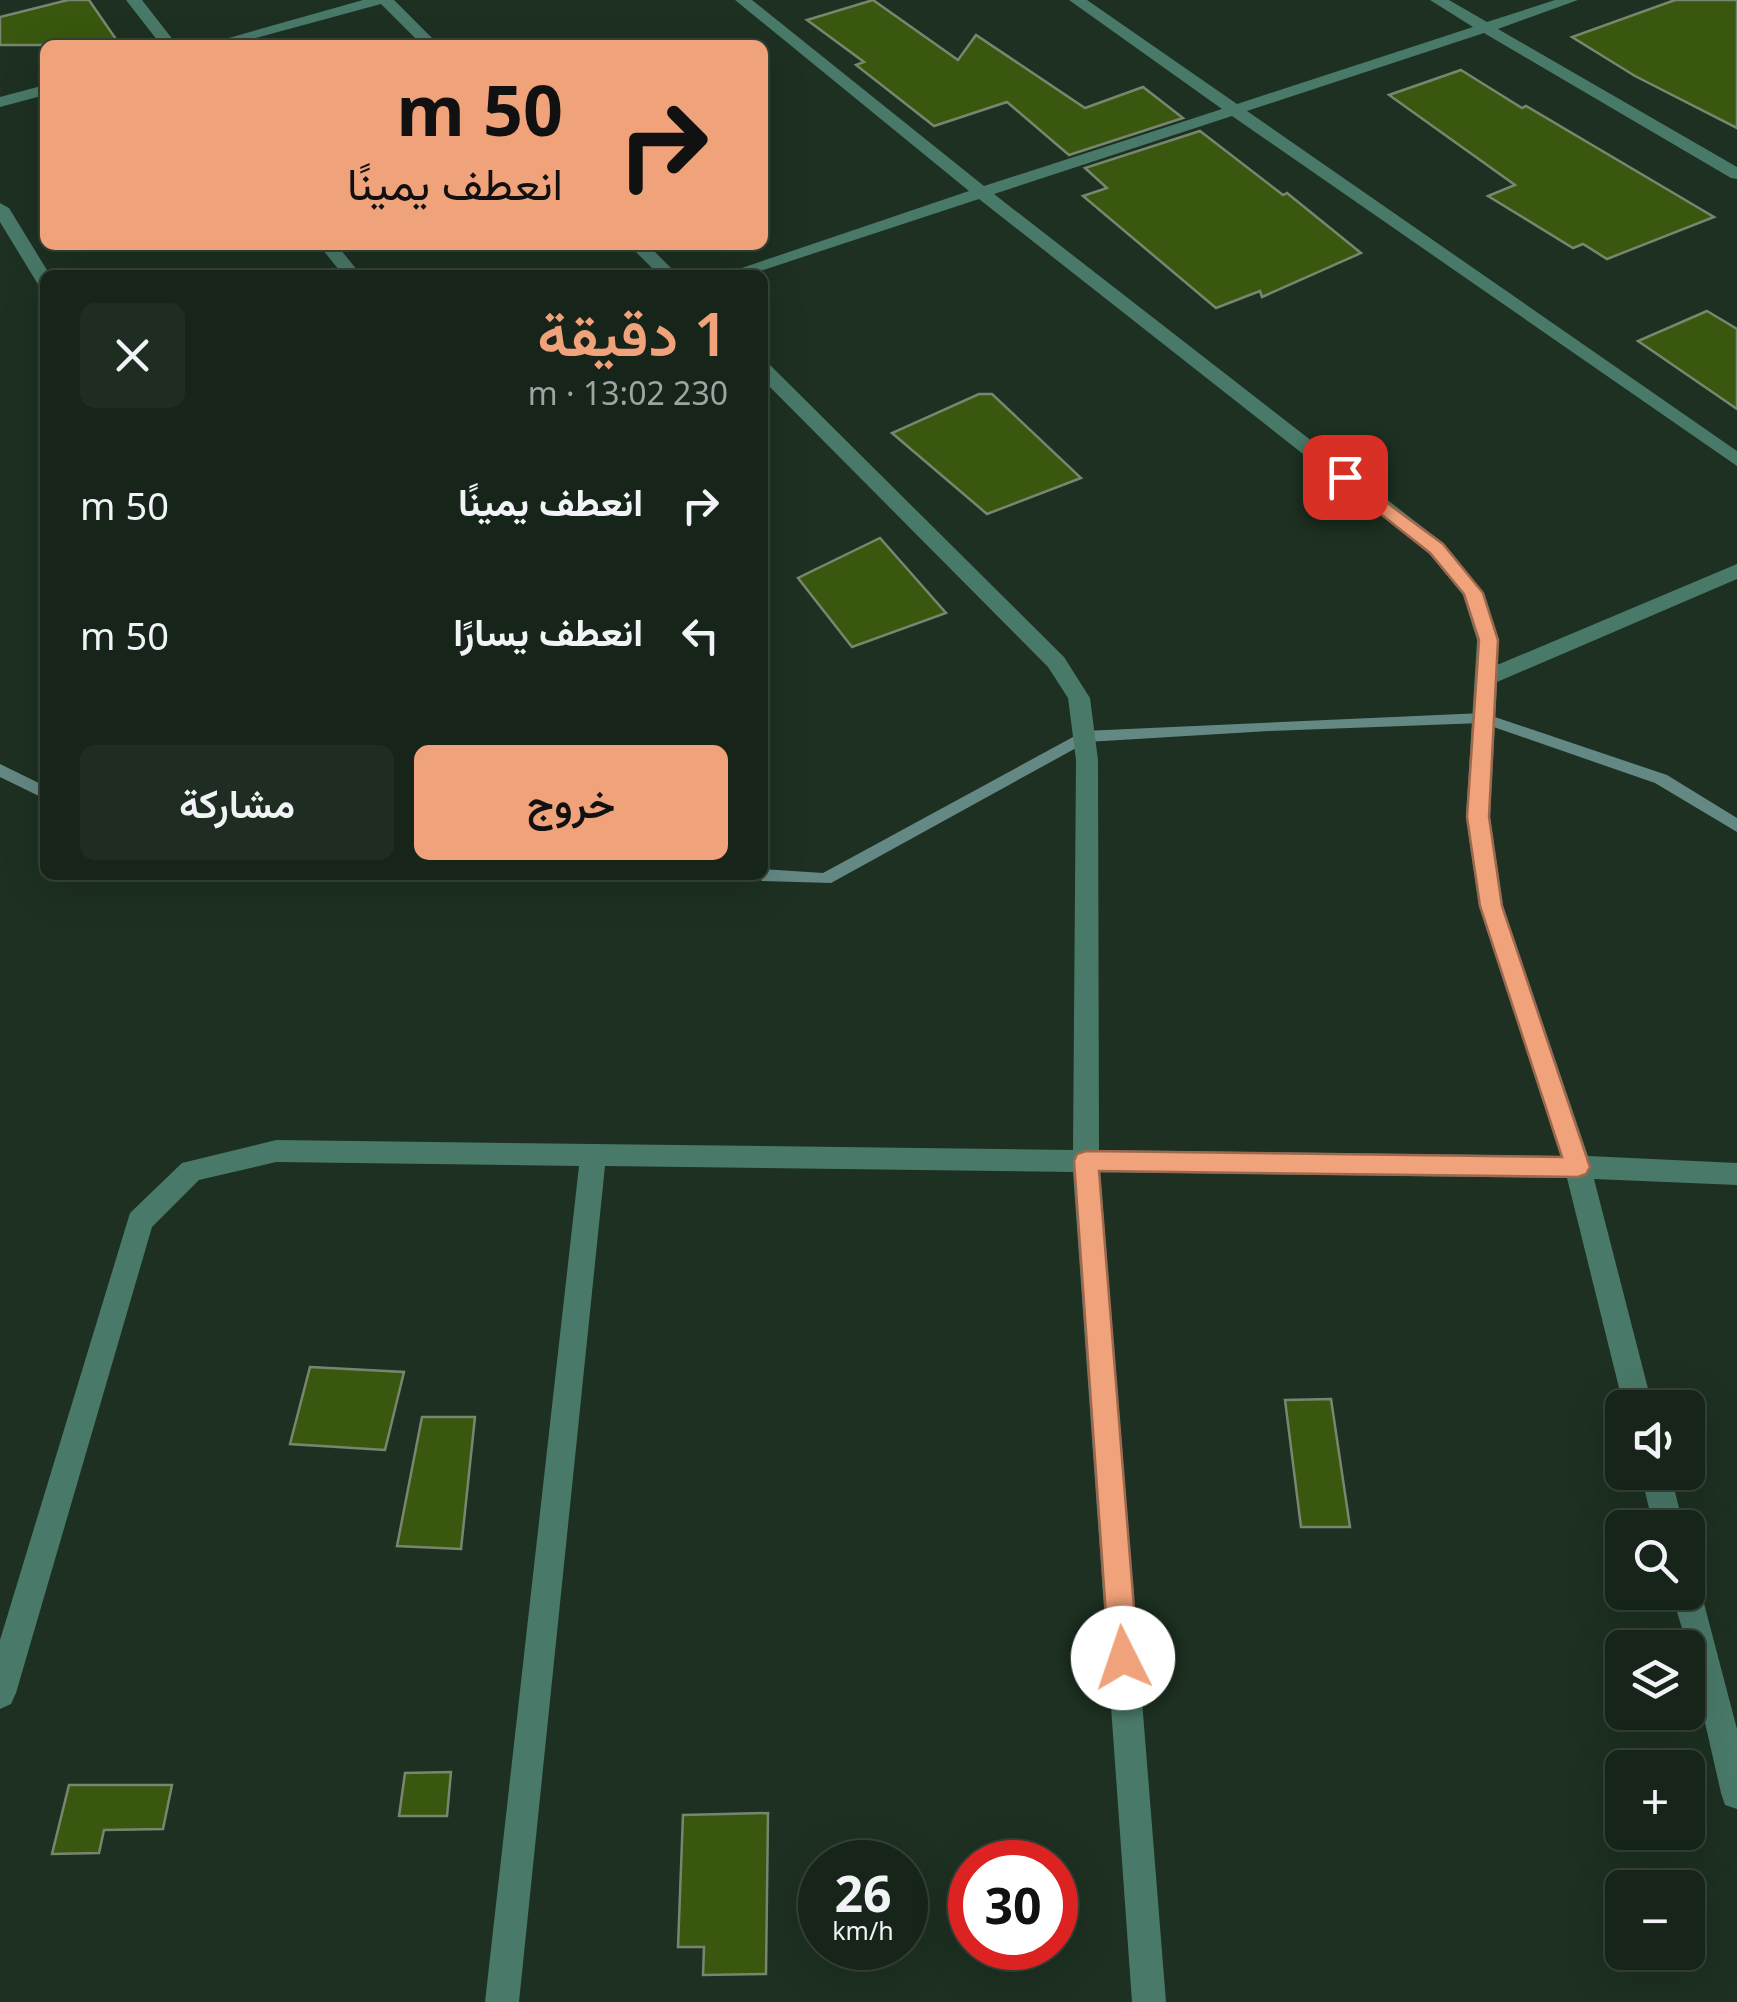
<!DOCTYPE html>
<html lang="ar">
<meta charset="utf-8">
<style>
:root{--surface:#162419;--page:#1f2c22;--text:#f1f3f6;--muted:#9ea4a2;--line:#354138;--accent:#f0a27a}
body{margin:0;font-family:"Noto Sans",Vazirmatn,sans-serif;background:var(--page);color:var(--text);direction:rtl;height:100vh;display:flex;flex-direction:column;font-size:38px;white-space:nowrap}
*{box-sizing:border-box;margin:0}
p{font-size:32px;color:var(--muted)}
.icon{flex:none;width:55px;height:55px;fill:none;stroke:currentColor;stroke-width:2;stroke-linecap:round;stroke-linejoin:round}
.map{position:relative;flex:1;overflow:hidden;direction:ltr}
.drawer{position:absolute;left:40px;top:270px;width:728px;height:610px;display:flex;flex-direction:column;background:var(--surface);border-radius:15px;box-shadow:0 10px 40px #0002,0 0 0 2px var(--line);direction:rtl}
.drawer>*{flex:none}
.top-card{position:absolute;left:40px;top:40px;width:728px;height:210px;border-radius:15px;box-shadow:0 10px 40px #0002,0 0 0 2px var(--line);direction:rtl;background:#f0a27a;color:#111;overflow:hidden}
.buttons{position:absolute;left:1605px;top:1390px;display:grid;gap:20px}
.buttons a{display:grid;place-items:center;width:100px;height:100px;border-radius:15px;background:var(--surface);box-shadow:0 10px 40px #0002,0 0 0 2px var(--line);font-size:50px}
.speed{position:absolute;left:798px;top:1840px;display:flex;gap:20px;font-size:50px;font-weight:700;text-align:center}
.speed>*{display:grid;place-content:center;width:130px;height:130px;border-radius:50%;background:var(--surface);box-shadow:0 10px 40px #0002,0 0 0 2px var(--line);line-height:1}
.speed small{font-size:25px;font-weight:400}
.speed .limit{border:15px solid #d22;background:#fff;color:#111}
.pin{position:absolute;display:grid;place-items:center;width:85px;height:85px;color:#fff;margin:-42px;border-radius:20px;box-shadow:0 5px 15px #0006}
.me{position:absolute;width:110px;margin:-55px;rotate:356deg;stroke-linejoin:round;filter:drop-shadow(0 0 8px #0008)}
.turn{display:flex;align-items:center;gap:35px;height:210px;padding:0 40px;font-size:45px}
.turn .icon{width:130px;height:130px;stroke-width:2.5}
.turn b{display:block;font-size:70px;line-height:85px}
.round{display:grid;place-items:center;flex:none;width:105px;height:105px;border-radius:15px;background:var(--page)}
.headline{display:flex;align-items:center;justify-content:space-between;height:170px;padding:0 40px}
h1{font-size:60px;font-weight:600;line-height:75px;color:var(--accent)}
.primary-button{display:flex;gap:20px;margin-top:auto;padding:20px 40px}
.primary-button a{flex:1;height:115px;border-radius:15px;background:var(--accent);color:#111;font-size:40px;font-weight:600;line-height:115px;text-align:center}
.primary-button a+a{background:var(--page);color:var(--text)}
ul{padding:0;list-style:none}
li{display:flex;align-items:center;gap:30px;height:130px;padding:0 40px}
li div{flex:1}
li b{display:block;font-size:38px}
li em{font-style:normal}
.map>svg:first-child{display:block}
.lines{fill:none;stroke-linecap:round;stroke-linejoin:round}
.stream{fill:#648884;fill-rule:evenodd}
.building{fill:#39570e;stroke:#79866f;stroke-width:2.5}
.minor{fill:#497969;fill-rule:evenodd}
.route{fill:#f0a27a;stroke:#9c694f;stroke-width:2.5}
</style>
<div class="map">
<svg width="1737" height="2002" viewBox="0 0 1737 2002">
<rect width="100%" height="100%" fill="#1d3021"/>
<g class="lines">
<g class="stream">
<path d="M1483 713 1667 775 1737 818V832L1655 783 1482 723 1269 731 1087 742 831 883 762 881 754 875H762V869L823 873 1084 731Z"/>
<path d="M0 764 45 786V799L0 777Z"/>
</g>
</g>
<g class="building">
<path d="M68 0H89L120 45H0V17Z"/>
<path d="M873 0 958 60 976 35 1085 108 1143 87 1183 118 1069 155 1007 102 934 126 856 65 864 62 807 20Z"/>
<path d="M1675 0H1737V128L1635 76 1572 37Z"/>
<path d="M1461 70 1522 108 1526 106 1714 217 1607 259 1583 244 1573 248 1488 196 1515 185 1389 95Z"/>
<path d="M1200 131 1283 195 1287 193 1361 253 1262 297 1260 291 1216 308 1083 196 1107 188 1085 168Z"/>
<path d="M1707 311 1737 329V409L1638 341Z"/>
<path d="M979 394H992L1081 478 987 514 892 433Z"/>
<path d="M880 538 946 613 852 647 798 578Z"/>
<path d="M310 1367 404 1372 385 1450 290 1444Z"/>
<path d="M1331 1399 1350 1527H1301L1285 1400Z"/>
<path d="M422 1417H475L461 1549 397 1546Z"/>
<path d="M451 1772 447 1816H399L405 1773Z"/>
<path d="M69 1785H172L163 1829 104 1830 99 1853 52 1854Z"/>
<path d="M768 1813 766 1974 703 1975 704 1947H678L683 1815Z"/>
</g>
<g class="lines">
<g class="minor">
<path d="M126 0H142L177 45H161Z"/>
<path d="M363 0H394L439 45H422L381 4 230 45H204Z"/>
<path d="M735 0H752L984 186 1222 109 1069 0H1087L1237 104 1473 27 1430 0H1449L1487 22 1555 0H1578L1498 29 1737 167V179L1731 178 1484 33 1247 111 1737 451V466L1232 116 994 194 1443 543C1475 581 1500 613 1497 665L1737 564V579L1497 682 1490 817 1503 906 1588 1156 1737 1163V1185L1594 1179 1653 1408H1624L1567 1178 1100 1172 1166 2002H1132L1073 1172 605 1166 519 2002H485L579 1166 276 1162 199 1180 152 1227 16 1693 11 1704 0 1709V1640L130 1213 182 1163 276 1140 1073 1150 1076 760 1068 698 1048 667 762 379V363L769 364 1064 657 1090 698 1098 760 1099 1150 1561 1156 1479 906 1466 817 1477 640 1463 595 1429 553 979 199 748 275H721L969 191Z"/>
<path d="M45 85V95L0 107V97Z"/>
<path d="M0 203 9 208 50 275H45V287L39 286 0 222Z"/>
<path d="M319 245H337L361 275H343Z"/>
<path d="M629 245H648L678 275H659Z"/>
<path d="M1640 1472H1670L1684 1528H1654Z"/>
<path d="M1688 1578 1697 1581 1701 1592 1737 1729V1809L1725 1805 1721 1793 1688 1648 1671 1592H1688Z"/>
</g>
</g>
<path class="route" d="M1345 472 1443 544 1483 593 1498 640 1489 817 1502 906 1590 1167 1586 1174 1578 1177 1099 1171 1138 1658 1133 1668 1123 1672 1113 1668 1109 1658 1074 1161 1077 1154 1086 1151 1562 1157 1480 906 1467 817 1479 640 1464 594 1430 553 1339 481V473Z"/>
</svg>
<div class="buttons">
<a><svg class="icon" aria-label="sound" viewBox="0 0 24 24"><path d="M4 9h4l5-4v14l-5-4H4zM17 9q2 3 0 6"/></svg></a>
<a><svg class="icon" aria-label="search" viewBox="0 0 24 24"><circle cx="10" cy="10" r="6"/><path d="M15 15l6 6"/></svg></a>
<a><svg class="icon" aria-label="layers" viewBox="0 0 24 24"><path d="M12 4l9 5-9 5-9-5zM3 14l9 5 9-5"/></svg></a>
<a>+</a>
<a>−</a>
</div>
<div class="speed"><div>26<small>km/h</small></div><div class="limit">30</div></div>
<div class="pin" style="left:1345px;top:477px;background:#d93025"><svg class="icon" aria-label="arrive" viewBox="0 0 24 24"><path d="M6 21V4h12l-3 4 3 4H6"/></svg></div>
<svg class="me" style="left:1123px;top:1658px" viewBox="-20 -20 40 40"><circle r="19" fill="#fff"/><path d="M0-13L10 11 0 6-10 11z" fill="#f0a27a"/></svg>
<div class="top-card">
<div class="turn"><svg class="icon" aria-label="right" viewBox="0 0 24 24"><path d="M7 20v-9h11M14 6l5 5-5 5"/></svg><div><b>50 m</b>انعطف يمينًا</div></div>
</div>
<section class="drawer">
<div class="headline"><div><h1>1 دقيقة</h1><p>230 m · 13:02</p></div><a class="round"><svg class="icon" aria-label="close" viewBox="0 0 24 24"><path d="M6 6l12 12M18 6L6 18"/></svg></a></div>
<ul>
<li><svg class="icon" aria-label="right" viewBox="0 0 24 24"><path d="M7 20v-9h11M14 6l5 5-5 5"/></svg><div><b>انعطف يمينًا</b></div><em>50 m</em></li>
<li><svg class="icon" aria-label="left" viewBox="0 0 24 24"><path d="M17 20v-9H6M10 6l-5 5 5 5"/></svg><div><b>انعطف يسارًا</b></div><em>50 m</em></li>
</ul>
<div class="primary-button"><a>خروج</a><a>مشاركة</a></div>
</section>
</div>
